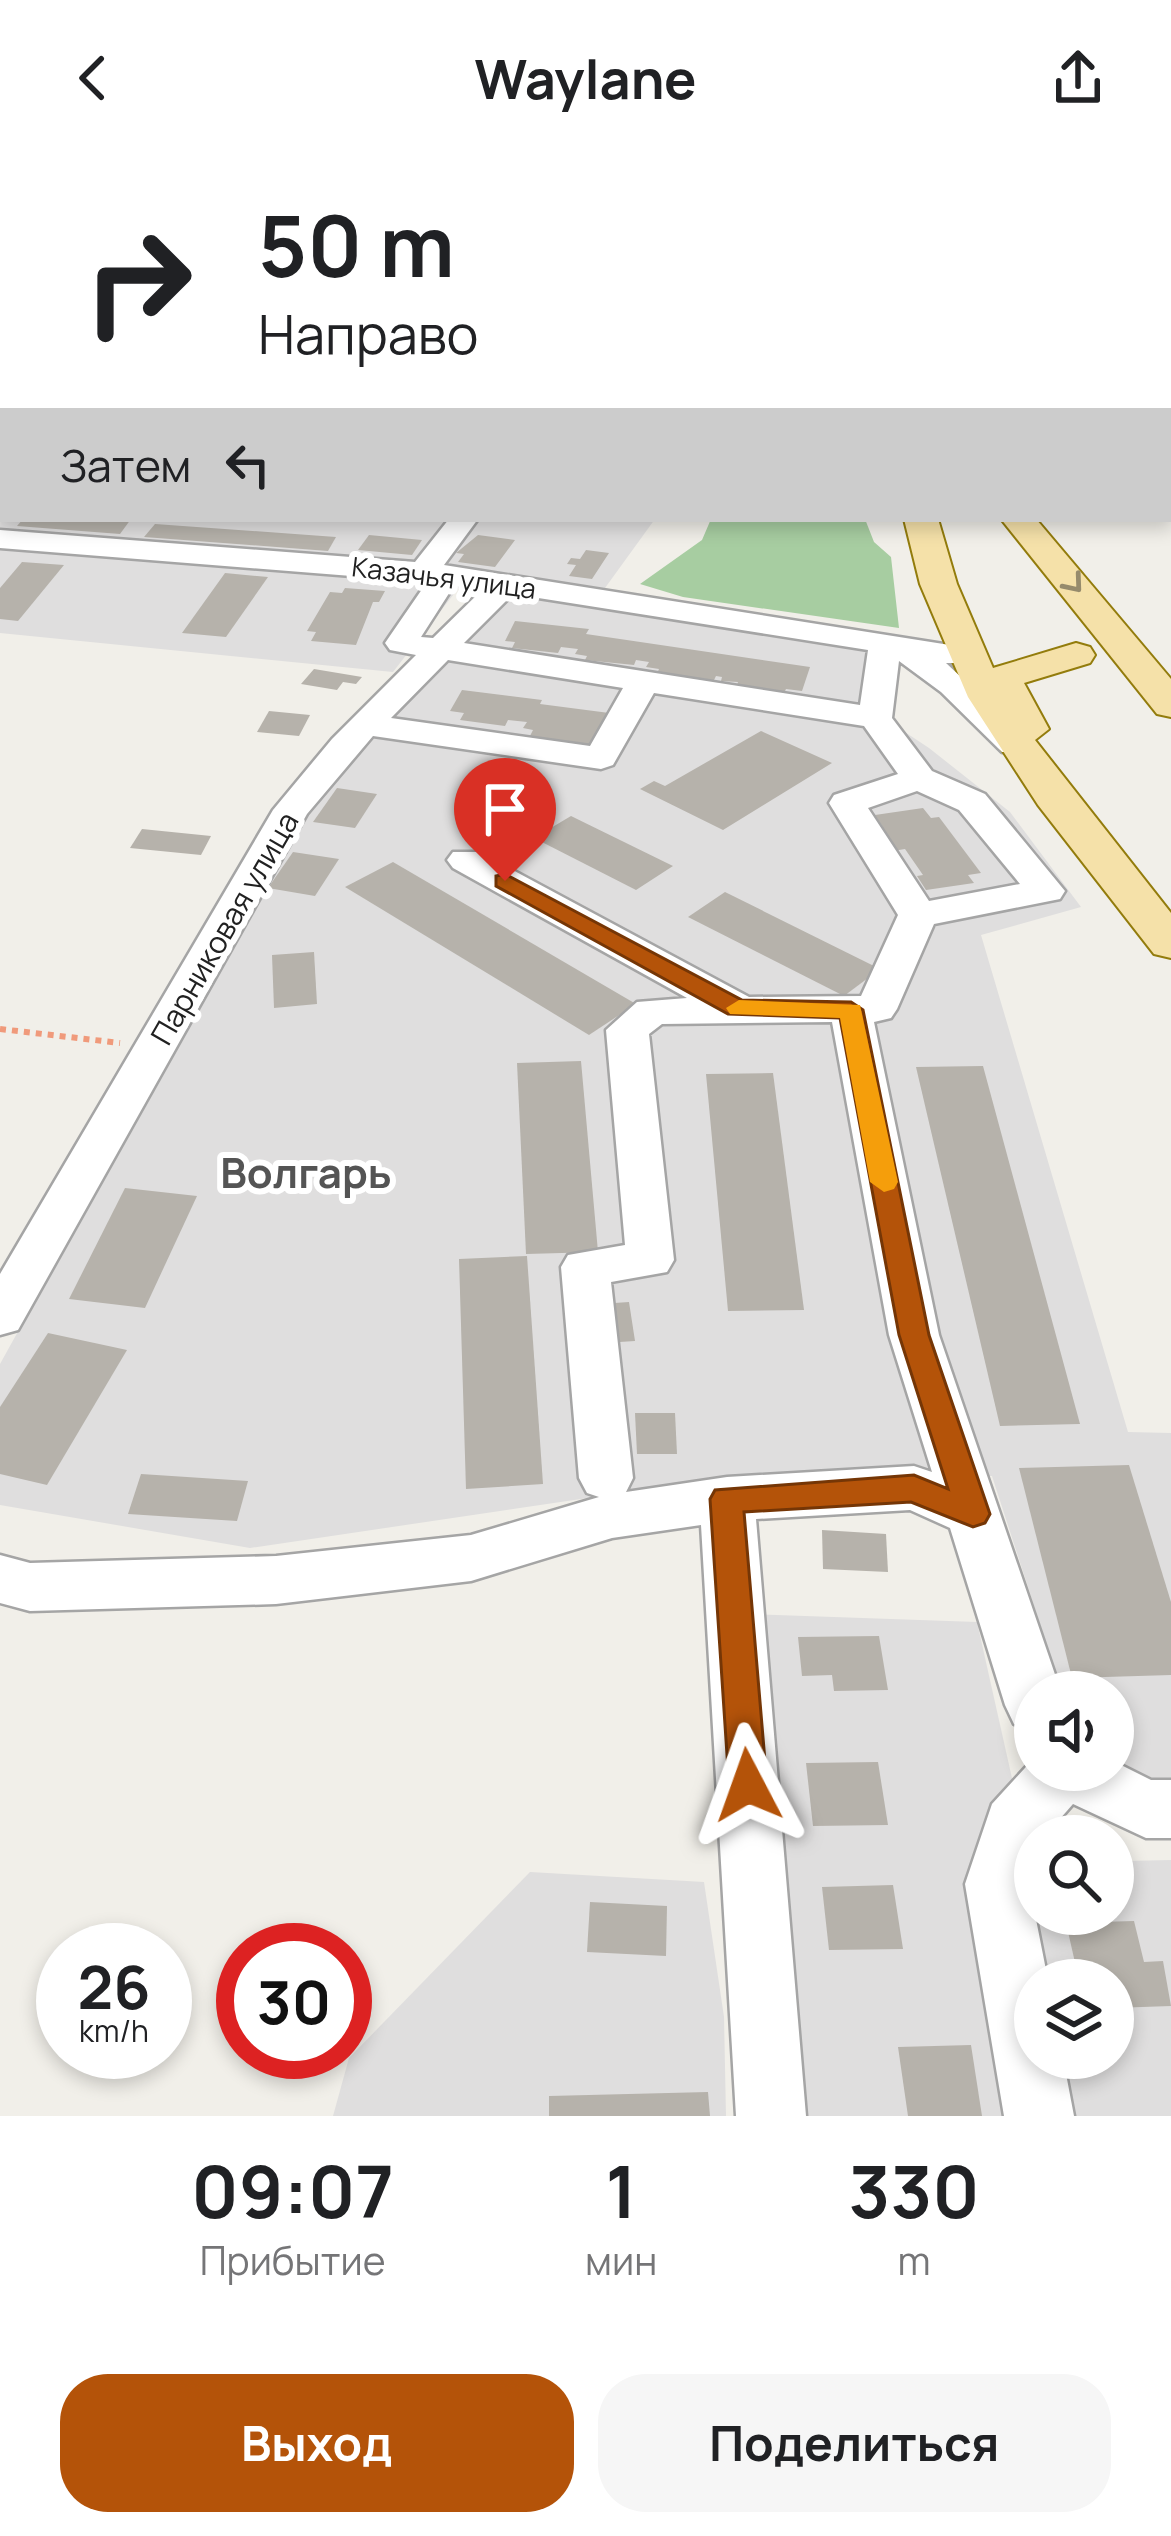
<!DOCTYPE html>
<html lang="ru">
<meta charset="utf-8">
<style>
:root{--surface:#fff;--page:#f6f6f6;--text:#202124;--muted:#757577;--accent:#b45309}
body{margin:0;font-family:Manrope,sans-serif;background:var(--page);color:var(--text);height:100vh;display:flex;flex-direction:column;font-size:45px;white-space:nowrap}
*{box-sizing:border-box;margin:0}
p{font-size:39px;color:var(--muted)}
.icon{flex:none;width:66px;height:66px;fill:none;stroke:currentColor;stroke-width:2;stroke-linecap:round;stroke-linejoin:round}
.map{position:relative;height:1960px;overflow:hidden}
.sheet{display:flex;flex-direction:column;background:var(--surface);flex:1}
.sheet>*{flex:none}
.hud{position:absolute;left:0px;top:0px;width:1173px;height:366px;box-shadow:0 6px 18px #0003;background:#fff;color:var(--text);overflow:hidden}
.controls{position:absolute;left:1014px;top:1515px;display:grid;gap:24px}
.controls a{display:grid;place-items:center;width:120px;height:120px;border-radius:50%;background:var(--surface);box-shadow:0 6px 18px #0003;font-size:60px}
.speed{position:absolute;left:36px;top:1767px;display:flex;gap:24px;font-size:60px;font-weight:700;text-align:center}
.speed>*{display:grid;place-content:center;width:156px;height:156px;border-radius:50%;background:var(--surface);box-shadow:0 6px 18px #0003;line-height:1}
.speed small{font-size:30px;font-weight:400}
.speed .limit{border:18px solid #d22;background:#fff;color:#111}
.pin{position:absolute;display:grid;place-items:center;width:102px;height:102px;color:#fff;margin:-123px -51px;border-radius:50% 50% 50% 0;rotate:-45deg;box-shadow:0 0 12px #0007}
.pin .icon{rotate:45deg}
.me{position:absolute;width:132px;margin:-66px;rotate:356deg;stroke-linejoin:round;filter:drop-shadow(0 0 9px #0008)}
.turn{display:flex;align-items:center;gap:42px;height:252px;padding:0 60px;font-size:54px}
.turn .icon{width:156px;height:156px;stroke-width:2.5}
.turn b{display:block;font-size:84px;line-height:102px}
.then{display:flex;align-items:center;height:114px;padding:0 60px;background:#0003;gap:24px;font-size:45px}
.eta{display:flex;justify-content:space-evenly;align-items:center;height:204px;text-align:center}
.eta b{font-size:72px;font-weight:700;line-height:84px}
.primary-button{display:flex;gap:24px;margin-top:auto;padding:24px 60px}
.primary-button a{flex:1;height:138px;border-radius:48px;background:var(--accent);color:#fff;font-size:48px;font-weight:700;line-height:138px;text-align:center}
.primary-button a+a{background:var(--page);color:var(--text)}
header{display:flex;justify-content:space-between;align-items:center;height:156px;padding:0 60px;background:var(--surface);font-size:54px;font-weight:700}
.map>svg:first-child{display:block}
.residential{fill:#dfdede}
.forest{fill:#a7cda1}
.building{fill:#b6b2ab}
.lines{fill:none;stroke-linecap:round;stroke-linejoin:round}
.minor-casing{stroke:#a5a5a5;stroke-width:5}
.major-casing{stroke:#937c0c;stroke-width:4}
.path-far1{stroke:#f09a7b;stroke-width:3;stroke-dasharray:3 3;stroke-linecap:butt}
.path{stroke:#f09a7b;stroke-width:6;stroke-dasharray:6 6;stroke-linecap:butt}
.minor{fill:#fff;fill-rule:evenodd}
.major{fill:#f5e1a9;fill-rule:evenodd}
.oneway{stroke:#968b6c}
.route{fill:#b45309;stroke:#753606;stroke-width:3}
.slow{fill:#f59e0b}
.labels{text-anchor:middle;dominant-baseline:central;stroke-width:12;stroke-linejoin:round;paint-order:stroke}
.far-street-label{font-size:27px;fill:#212121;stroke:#fff}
.street-label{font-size:30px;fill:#212121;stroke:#fff}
.district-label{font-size:42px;font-weight:bold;fill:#545454;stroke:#fff}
</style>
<header><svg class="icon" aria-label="back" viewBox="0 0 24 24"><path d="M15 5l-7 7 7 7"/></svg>Waylane<svg class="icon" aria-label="share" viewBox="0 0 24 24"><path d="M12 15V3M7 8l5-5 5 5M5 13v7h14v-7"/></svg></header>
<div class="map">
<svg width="1171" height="1960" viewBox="0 0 1171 1960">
<rect width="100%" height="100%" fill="#f1efe9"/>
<g class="residential">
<path d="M3 284V363H655L605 432 444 409 0 372Z"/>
<path d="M6 388 464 425 393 516 0 477V394Z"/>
<path d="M511 436 874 497 861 547 929 592 1010 656 1081 751 981 779 1128 1276 1171 1277V1623L1142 1624 1113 1607V1536H1062L992 1320 703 1325 250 1392 0 1349V1208L307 654 359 591Z"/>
<path d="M747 1458 977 1466 1016 1640 1030 1960H792Z"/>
<path d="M1171 1704V1960H1061L1048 1902H1113V1824H1035L1017 1765 1035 1756 1113 1758V1712L1126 1705Z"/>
<path d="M530 1716 704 1726 724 1861 726 1960H333L349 1902Z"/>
</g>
<path class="forest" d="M711 363H865L874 386 891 401 899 472 683 441 640 428 702 384Z"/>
<g class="building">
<path d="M23 363H131L120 378 17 370Z"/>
<path d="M155 368 336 381 328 395 144 381Z"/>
<path d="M369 379 422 384 412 399 358 394Z"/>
<path d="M478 379 515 384 495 411 458 406 464 398 456 397Z"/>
<path d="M586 394 609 397 592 423 569 420 576 409 567 408 571 402 580 403Z"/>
<path d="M22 406 64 409 18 465 0 463V432Z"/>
<path d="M225 417 268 421 226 481 182 477Z"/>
<path d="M345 432 385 435 379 446H373L356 489 311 485 316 476 307 475 330 436 342 437Z"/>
<path d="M515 465 589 473 586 478 810 511 802 535 786 533 784 537 736 532 738 526 721 525 722 521 716 520 713 526 656 520 659 513 646 511 649 506 636 504 634 509 585 504 587 500 575 498 578 493 561 491 558 497 512 492 515 486 505 485Z"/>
<path d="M314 513 362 521 356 528 343 526 337 534 301 528Z"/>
<path d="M462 534 542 544 540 548 617 558 604 586 593 584 590 590 529 582 533 574 523 572 527 566 508 564 505 570 460 564 464 557 450 555Z"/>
<path d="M269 555 310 559 299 580 257 576Z"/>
<path d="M761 575 832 607 723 674 640 633 654 625 665 630Z"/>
<path d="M337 632 377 638 355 672 313 666Z"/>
<path d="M923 652 931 662 939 661 981 717 968 719 974 727 926 734 917 720 923 719 905 693 893 695 877 672 883 671 875 659Z"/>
<path d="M571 660 673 710 636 734 534 682Z"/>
<path d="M142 673 211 680 201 699 130 692Z"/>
<path d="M293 696 339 703 315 740 268 732Z"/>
<path d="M393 706 636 848 589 879 345 731Z"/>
<path d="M725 736 880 813 844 840 688 761Z"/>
<path d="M314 796 317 848 274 852 272 799Z"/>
<path d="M581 905 598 1096 526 1098 517 907Z"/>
<path d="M983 910 1080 1268 1000 1270 916 911Z"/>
<path d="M773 917 804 1154 728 1155 706 918Z"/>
<path d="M125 1032 197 1040 145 1152 69 1143Z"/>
<path d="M527 1100 543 1328 466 1333 459 1103Z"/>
<path d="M629 1146 635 1185 604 1187 600 1148Z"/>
<path d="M48 1177 127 1194 47 1329 0 1318V1251Z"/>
<path d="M635 1257H675L677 1298H637Z"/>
<path d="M1129 1309 1171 1446V1519L1072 1522 1019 1312Z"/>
<path d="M141 1318 248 1325 237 1365 128 1358Z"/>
<path d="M822 1374 886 1378 888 1416 823 1413Z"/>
<path d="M879 1480 888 1534 834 1535 832 1519 802 1520 798 1481Z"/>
<path d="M878 1606 888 1669 813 1670 806 1607Z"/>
<path d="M893 1729 903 1793 829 1794 822 1731Z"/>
<path d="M590 1746 667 1750 666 1800 587 1796Z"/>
<path d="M1134 1765 1144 1806 1163 1805 1171 1850 1113 1852V1824H1079L1066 1767Z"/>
<path d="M971 1889 982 1960H908L898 1891Z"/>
<path d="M708 1936 710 1960H549V1940Z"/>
</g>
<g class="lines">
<defs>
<g id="minor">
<path d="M573 0H599L601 3H575Z"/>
<rect x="0" y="302" width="3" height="17"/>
<path d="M449 363H478L444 409 975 493 980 500 975 507H946L1026 582 1031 589 1026 596H1002L941 536 899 505 892 562 932 615 985 638 1065 735 1060 743 934 768 897 853 891 862 874 866 939 1179 1061 1536H1035V1576L1014 1568 1005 1549 950 1372 910 1354 756 1363 806 1960H736L701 1369 612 1382 471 1425 276 1448 30 1455 0 1447V1399L30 1407 276 1400 471 1379 599 1341 587 1337 579 1322 561 1111 568 1099 625 1089 606 874 637 846 687 842 453 712 447 704 453 696H479L749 841 861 840 898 759 829 647 834 639 898 618 864 570 654 537 613 609 601 613 373 580 307 658 18 1174 0 1179V1118L273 654 332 583 416 499 390 494 385 487 427 426 0 392V374L415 406ZM455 428 483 433 433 482 421 481ZM513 438 868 494 860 549 464 487ZM448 504 623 532 590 590 391 562ZM917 635 959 654 1020 728 929 745 868 652ZM832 866 889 1179 932 1316 914 1310 727 1321 626 1336 633 1322 611 1126 667 1116 674 1104 649 878 662 868Z"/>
<path d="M1035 1601V1614H1113V1605L1151 1624H1171V1682H1146L1073 1648 1045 1680H1035L1029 1728 1048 1824H1035V1902H1063L1074 1960H1004L965 1728 992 1648Z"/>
</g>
<g id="major">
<path d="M503 0H531L533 3H505Z"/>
<path d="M904 363H938L957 428 993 512 1076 487 1090 491 1095 499 1090 507 1024 527 1049 573 1035 584 1171 757V802L1154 798 1038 649 968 541 920 428Z"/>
<path d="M1001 363H1036L1171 523V561L1157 558Z"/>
</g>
</defs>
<use href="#minor" class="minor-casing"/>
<use href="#major" class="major-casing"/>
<path class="path-far1" d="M844 0 850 3"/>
<path class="path" d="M0 873 120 887"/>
<use href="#minor" class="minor"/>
<use href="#major" class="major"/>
</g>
<defs><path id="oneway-chevron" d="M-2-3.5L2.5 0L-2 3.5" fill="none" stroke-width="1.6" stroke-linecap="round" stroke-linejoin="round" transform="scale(3)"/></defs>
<use class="oneway" href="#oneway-chevron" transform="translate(1074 428) rotate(50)"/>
<path class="route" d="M505 718 742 844 851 846 863 854 929 1179 990 1358 985 1367 973 1371 911 1346 744 1356 767 1629 761 1642 748 1647 735 1642 729 1629 710 1343 715 1334 914 1319 948 1333 899 1179 840 862 728 858 496 730V720Z"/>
<path class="slow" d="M739 844 860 849 898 1026 894 1033 884 1036 870 1026 840 862 730 858 726 852Z"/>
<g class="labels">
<g class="far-street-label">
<text transform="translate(444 421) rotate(7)">Казачья улица</text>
</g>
<g class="street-label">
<text transform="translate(224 772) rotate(-60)">Парниковая улица</text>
</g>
<g class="district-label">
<text x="306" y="1016">Волгарь</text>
</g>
</g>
</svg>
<div class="controls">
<a><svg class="icon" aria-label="sound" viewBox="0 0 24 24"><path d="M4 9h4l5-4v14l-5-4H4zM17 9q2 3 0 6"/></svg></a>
<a><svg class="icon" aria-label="search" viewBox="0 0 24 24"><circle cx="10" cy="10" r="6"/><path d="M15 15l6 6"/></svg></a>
<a><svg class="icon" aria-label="layers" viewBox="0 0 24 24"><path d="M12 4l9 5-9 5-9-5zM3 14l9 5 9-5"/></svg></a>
</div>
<div class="speed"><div>26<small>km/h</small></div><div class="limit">30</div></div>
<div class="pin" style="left:505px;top:725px;background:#d93025"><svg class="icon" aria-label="arrive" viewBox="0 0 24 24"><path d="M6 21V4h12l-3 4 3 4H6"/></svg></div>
<svg class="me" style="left:748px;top:1629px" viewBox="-20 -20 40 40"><path d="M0-17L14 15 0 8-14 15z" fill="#b45309" stroke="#fff" stroke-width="4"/></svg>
<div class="hud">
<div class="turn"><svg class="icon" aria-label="right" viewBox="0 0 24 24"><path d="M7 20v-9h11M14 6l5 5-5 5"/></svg><div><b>50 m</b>Направо</div></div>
<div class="then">Затем<svg class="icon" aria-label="left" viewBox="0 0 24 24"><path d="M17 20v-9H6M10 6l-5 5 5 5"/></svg></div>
</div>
</div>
<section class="sheet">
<div class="eta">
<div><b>09:07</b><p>Прибытие</p></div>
<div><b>1</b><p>мин</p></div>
<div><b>330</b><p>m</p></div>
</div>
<div class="primary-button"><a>Выход</a><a>Поделиться</a></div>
</section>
